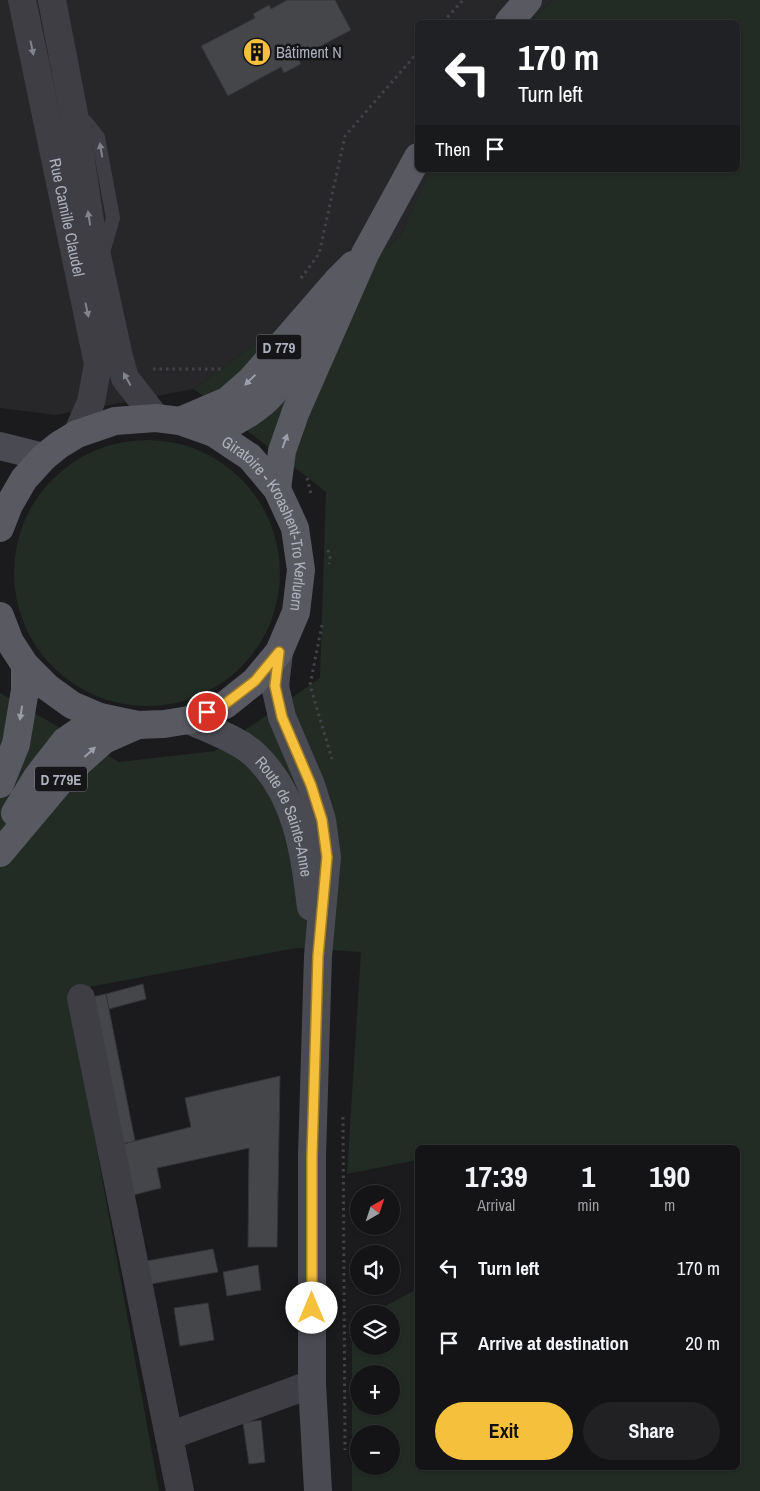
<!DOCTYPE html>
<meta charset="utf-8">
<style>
:root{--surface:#141416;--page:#212123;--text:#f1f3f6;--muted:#9d9ea1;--line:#333335;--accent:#f5c03b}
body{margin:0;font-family:"Archivo Narrow",sans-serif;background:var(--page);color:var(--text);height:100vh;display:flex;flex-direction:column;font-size:19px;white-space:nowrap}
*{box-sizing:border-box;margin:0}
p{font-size:16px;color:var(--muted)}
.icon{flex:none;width:28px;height:28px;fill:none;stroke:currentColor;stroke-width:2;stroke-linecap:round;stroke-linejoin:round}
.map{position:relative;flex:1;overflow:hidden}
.panel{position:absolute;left:415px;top:1145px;width:325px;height:325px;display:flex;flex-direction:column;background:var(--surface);border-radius:8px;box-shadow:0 1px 4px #0004,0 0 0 1px var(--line)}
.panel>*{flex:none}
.guide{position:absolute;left:415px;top:20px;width:325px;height:152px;border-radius:8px;box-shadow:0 1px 4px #0004,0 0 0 1px var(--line);background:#202124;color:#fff;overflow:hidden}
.needle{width:32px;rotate:39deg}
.tools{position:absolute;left:350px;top:1185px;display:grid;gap:10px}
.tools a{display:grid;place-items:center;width:50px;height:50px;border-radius:50%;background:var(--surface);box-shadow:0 1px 4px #0004,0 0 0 1px var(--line);font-size:25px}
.pin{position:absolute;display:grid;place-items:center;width:42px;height:42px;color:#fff;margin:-21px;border:2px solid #fff;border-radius:50%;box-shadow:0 1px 5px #0007}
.me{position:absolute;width:55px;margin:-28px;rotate:0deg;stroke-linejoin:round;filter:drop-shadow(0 0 4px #0008)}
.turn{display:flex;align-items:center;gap:18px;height:105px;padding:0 20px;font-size:22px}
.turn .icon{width:65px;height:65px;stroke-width:2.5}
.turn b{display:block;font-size:35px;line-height:42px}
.then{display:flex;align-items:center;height:48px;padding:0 20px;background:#0003;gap:10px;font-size:19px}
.eta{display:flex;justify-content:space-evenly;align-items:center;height:85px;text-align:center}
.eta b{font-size:30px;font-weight:700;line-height:35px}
.primary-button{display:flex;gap:10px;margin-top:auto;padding:10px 20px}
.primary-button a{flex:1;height:58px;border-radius:30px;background:var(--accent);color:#111;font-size:20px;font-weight:700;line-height:58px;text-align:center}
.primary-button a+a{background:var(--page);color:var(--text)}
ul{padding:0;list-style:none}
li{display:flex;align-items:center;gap:15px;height:75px;padding:0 20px}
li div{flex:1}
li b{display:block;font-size:19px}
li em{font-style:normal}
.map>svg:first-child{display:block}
.built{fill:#27272a}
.green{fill:#222c24;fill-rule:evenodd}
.building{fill:#45464a;stroke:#353539}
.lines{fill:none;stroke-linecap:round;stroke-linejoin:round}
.path{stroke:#424349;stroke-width:3;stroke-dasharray:2.5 4;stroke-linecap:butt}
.service{stroke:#3e3e44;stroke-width:14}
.minor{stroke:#3e3e44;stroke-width:28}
.secondary{stroke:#4a4b52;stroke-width:28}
.primary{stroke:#585961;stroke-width:28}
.oneway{fill:#81838d}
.oneway2{fill:#9c9fab}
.route-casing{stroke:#9f7d26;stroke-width:12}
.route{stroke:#f5c03b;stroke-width:9}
.labels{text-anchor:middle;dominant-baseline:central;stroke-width:5;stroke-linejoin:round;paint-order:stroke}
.shield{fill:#161618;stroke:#80828c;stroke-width:1}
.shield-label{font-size:15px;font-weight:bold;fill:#adb1bd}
.poi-label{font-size:16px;fill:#adb1bd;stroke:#161618;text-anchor:start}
.street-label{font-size:16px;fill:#adb1bd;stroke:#161618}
</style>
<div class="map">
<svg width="760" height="1491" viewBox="0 0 760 1491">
<rect width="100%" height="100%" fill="#1b1b1d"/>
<path class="built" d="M0 0H552L532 22H418V170H430L400 237 194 389 56 415 0 408Z"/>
<g class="green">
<path d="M552 0H760V1491H352V1323L359 1320V1346H391V1314H371L417 1289 418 1468H738V1148H418L417 1160 347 1174 361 952 296 948 68 991 159 1491H0V693L119 762 215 751 320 678 326 492 194 389 400 237 430 170H738V22H532ZM359 1374H391V1406H359ZM359 1434H391V1466H359Z"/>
<circle cx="147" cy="573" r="133"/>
</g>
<g class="building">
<path d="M287 0H335L351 30 298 58 301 64 284 73 281 67 228 96 201 46 255 18 253 14 269 5 271 9Z"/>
<path d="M143 984 146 999 109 1009 106 994Z"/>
<path d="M106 994 135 1141 119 1145 92 997Z"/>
<path d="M280 1076 277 1247H248L249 1148 157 1168 161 1188 129 1196 119 1145 191 1127 185 1098Z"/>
<path d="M213 1249 218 1272 145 1285 141 1262Z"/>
<path d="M258 1265 261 1290 227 1296 223 1272Z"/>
<path d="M208 1303 214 1340 180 1346 174 1308Z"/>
<path d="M261 1420 265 1462 249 1464 243 1423Z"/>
</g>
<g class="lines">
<g class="path">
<path d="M443 22 463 0"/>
<path d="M301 278 319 254 345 136 418 52"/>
<path d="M153 369H221"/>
<path d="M307 478 311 494"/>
<path d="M328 550 330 558 329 564"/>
<path d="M322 625 310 685 332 759"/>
<path d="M343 1117 345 1450"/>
</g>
<path class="service" d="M76 115 86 122 98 137 113 218 102 256"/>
<g class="minor">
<path id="s1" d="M22 0 98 364 91 402 77 434"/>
<path d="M52 0 74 114 91 228 119 357 125 378 156 418"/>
<path d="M81 998 180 1491"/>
<path d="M169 1436 312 1384"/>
</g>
<g class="secondary">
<path d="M0 446 44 457"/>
<path d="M279 652 275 686 282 717 311 785 322 820 327 857 318 956 312 1156V1384L318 1491"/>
<path id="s2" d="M189 720C208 729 242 741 256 756 298 797 304 853 311 907"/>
</g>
<g class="primary">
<path d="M509 22 528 0"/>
<path d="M180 421 227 401 251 380 337 281 353 265"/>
<path d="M214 433C234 422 257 411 272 394 292 372 305 344 318 317"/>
<path d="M277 489 282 451 296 411 365 254 418 157"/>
<path id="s3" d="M0 528 9 505 24 479 44 457 59 445 77 434 115 421 156 418 180 421 214 433 250 457 277 489 295 528 301 570 296 612 279 652 255 681 225 705 189 720 164 724 138 725 100 717 72 705 47 687 25 665 10 642 0 616"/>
<path d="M0 784 16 744 25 690V665"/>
<path d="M15 813 37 777 65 741 100 717"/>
<path d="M0 853 68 772 104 740 138 725"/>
</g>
</g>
<defs><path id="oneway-solid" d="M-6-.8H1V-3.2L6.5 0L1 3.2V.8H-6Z" transform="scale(1.25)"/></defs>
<g class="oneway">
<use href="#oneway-solid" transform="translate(32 48) rotate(78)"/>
<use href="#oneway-solid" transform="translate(101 150) rotate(-100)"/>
<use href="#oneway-solid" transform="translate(89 218) rotate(-99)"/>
<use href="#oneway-solid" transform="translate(87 310) rotate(78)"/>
<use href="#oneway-solid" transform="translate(127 379) rotate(-119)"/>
</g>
<g class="oneway2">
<use href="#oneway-solid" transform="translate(250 380) rotate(136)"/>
<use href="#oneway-solid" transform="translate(285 441) rotate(-71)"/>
<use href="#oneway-solid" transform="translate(21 713) rotate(99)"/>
<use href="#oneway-solid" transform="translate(90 752) rotate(-42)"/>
</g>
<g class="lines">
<defs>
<path id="route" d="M207 712 225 704 255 681 279 652 275 686 282 717 311 785 322 820 327 857 318 956 312 1156V1308"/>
</defs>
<use href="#route" class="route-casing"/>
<use href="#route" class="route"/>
</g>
<defs>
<symbol id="building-disc" viewBox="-11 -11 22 22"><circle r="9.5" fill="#f5c03b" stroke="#161618"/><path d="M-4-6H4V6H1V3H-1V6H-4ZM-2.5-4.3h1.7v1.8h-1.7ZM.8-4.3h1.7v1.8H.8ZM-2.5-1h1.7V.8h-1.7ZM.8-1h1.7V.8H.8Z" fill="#111"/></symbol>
</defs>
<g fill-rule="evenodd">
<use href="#building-disc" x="241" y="36" width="32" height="32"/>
</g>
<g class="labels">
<g class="shield">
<rect x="256.5" y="334.5" width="45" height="25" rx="4"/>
<rect x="35" y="766.5" width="52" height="25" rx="4"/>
</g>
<g class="shield-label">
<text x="279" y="347">D 779</text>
<text x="61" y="779">D 779E</text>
</g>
<g class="poi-label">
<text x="276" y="52">Bâtiment N</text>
</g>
<g class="street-label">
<text stroke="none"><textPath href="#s1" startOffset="222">Rue Camille Claudel</textPath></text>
<text stroke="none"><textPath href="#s3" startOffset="378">Giratoire - Kroashent-Tro Kerluern</textPath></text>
<text stroke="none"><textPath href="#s2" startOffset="145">Route de Sainte-Anne</textPath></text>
</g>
</g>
</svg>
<div class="tools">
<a><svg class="needle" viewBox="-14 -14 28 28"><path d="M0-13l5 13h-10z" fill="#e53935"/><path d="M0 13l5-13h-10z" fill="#9d9ea1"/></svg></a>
<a><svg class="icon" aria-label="sound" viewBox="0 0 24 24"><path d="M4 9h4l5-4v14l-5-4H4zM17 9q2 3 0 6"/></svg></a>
<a><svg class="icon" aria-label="layers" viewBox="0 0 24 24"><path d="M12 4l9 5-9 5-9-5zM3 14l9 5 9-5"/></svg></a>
<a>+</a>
<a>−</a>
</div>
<div class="pin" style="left:207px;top:712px;background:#d93025"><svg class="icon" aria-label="arrive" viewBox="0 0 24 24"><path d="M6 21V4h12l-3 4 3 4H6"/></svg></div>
<svg class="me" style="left:312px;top:1308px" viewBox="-20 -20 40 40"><circle r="19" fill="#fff"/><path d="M0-13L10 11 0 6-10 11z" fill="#f5c03b"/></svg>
<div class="guide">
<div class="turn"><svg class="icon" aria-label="left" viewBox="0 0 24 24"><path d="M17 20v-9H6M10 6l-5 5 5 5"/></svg><div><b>170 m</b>Turn left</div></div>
<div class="then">Then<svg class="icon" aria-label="arrive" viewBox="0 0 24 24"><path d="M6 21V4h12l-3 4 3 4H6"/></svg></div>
</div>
<section class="panel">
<div class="eta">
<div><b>17:39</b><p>Arrival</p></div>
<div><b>1</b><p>min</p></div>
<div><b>190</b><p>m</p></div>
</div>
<ul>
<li><svg class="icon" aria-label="left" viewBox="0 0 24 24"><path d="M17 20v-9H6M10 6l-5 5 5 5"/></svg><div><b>Turn left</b></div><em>170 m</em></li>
<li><svg class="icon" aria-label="arrive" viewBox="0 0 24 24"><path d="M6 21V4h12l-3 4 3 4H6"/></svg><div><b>Arrive at destination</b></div><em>20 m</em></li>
</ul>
<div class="primary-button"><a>Exit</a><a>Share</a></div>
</section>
</div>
